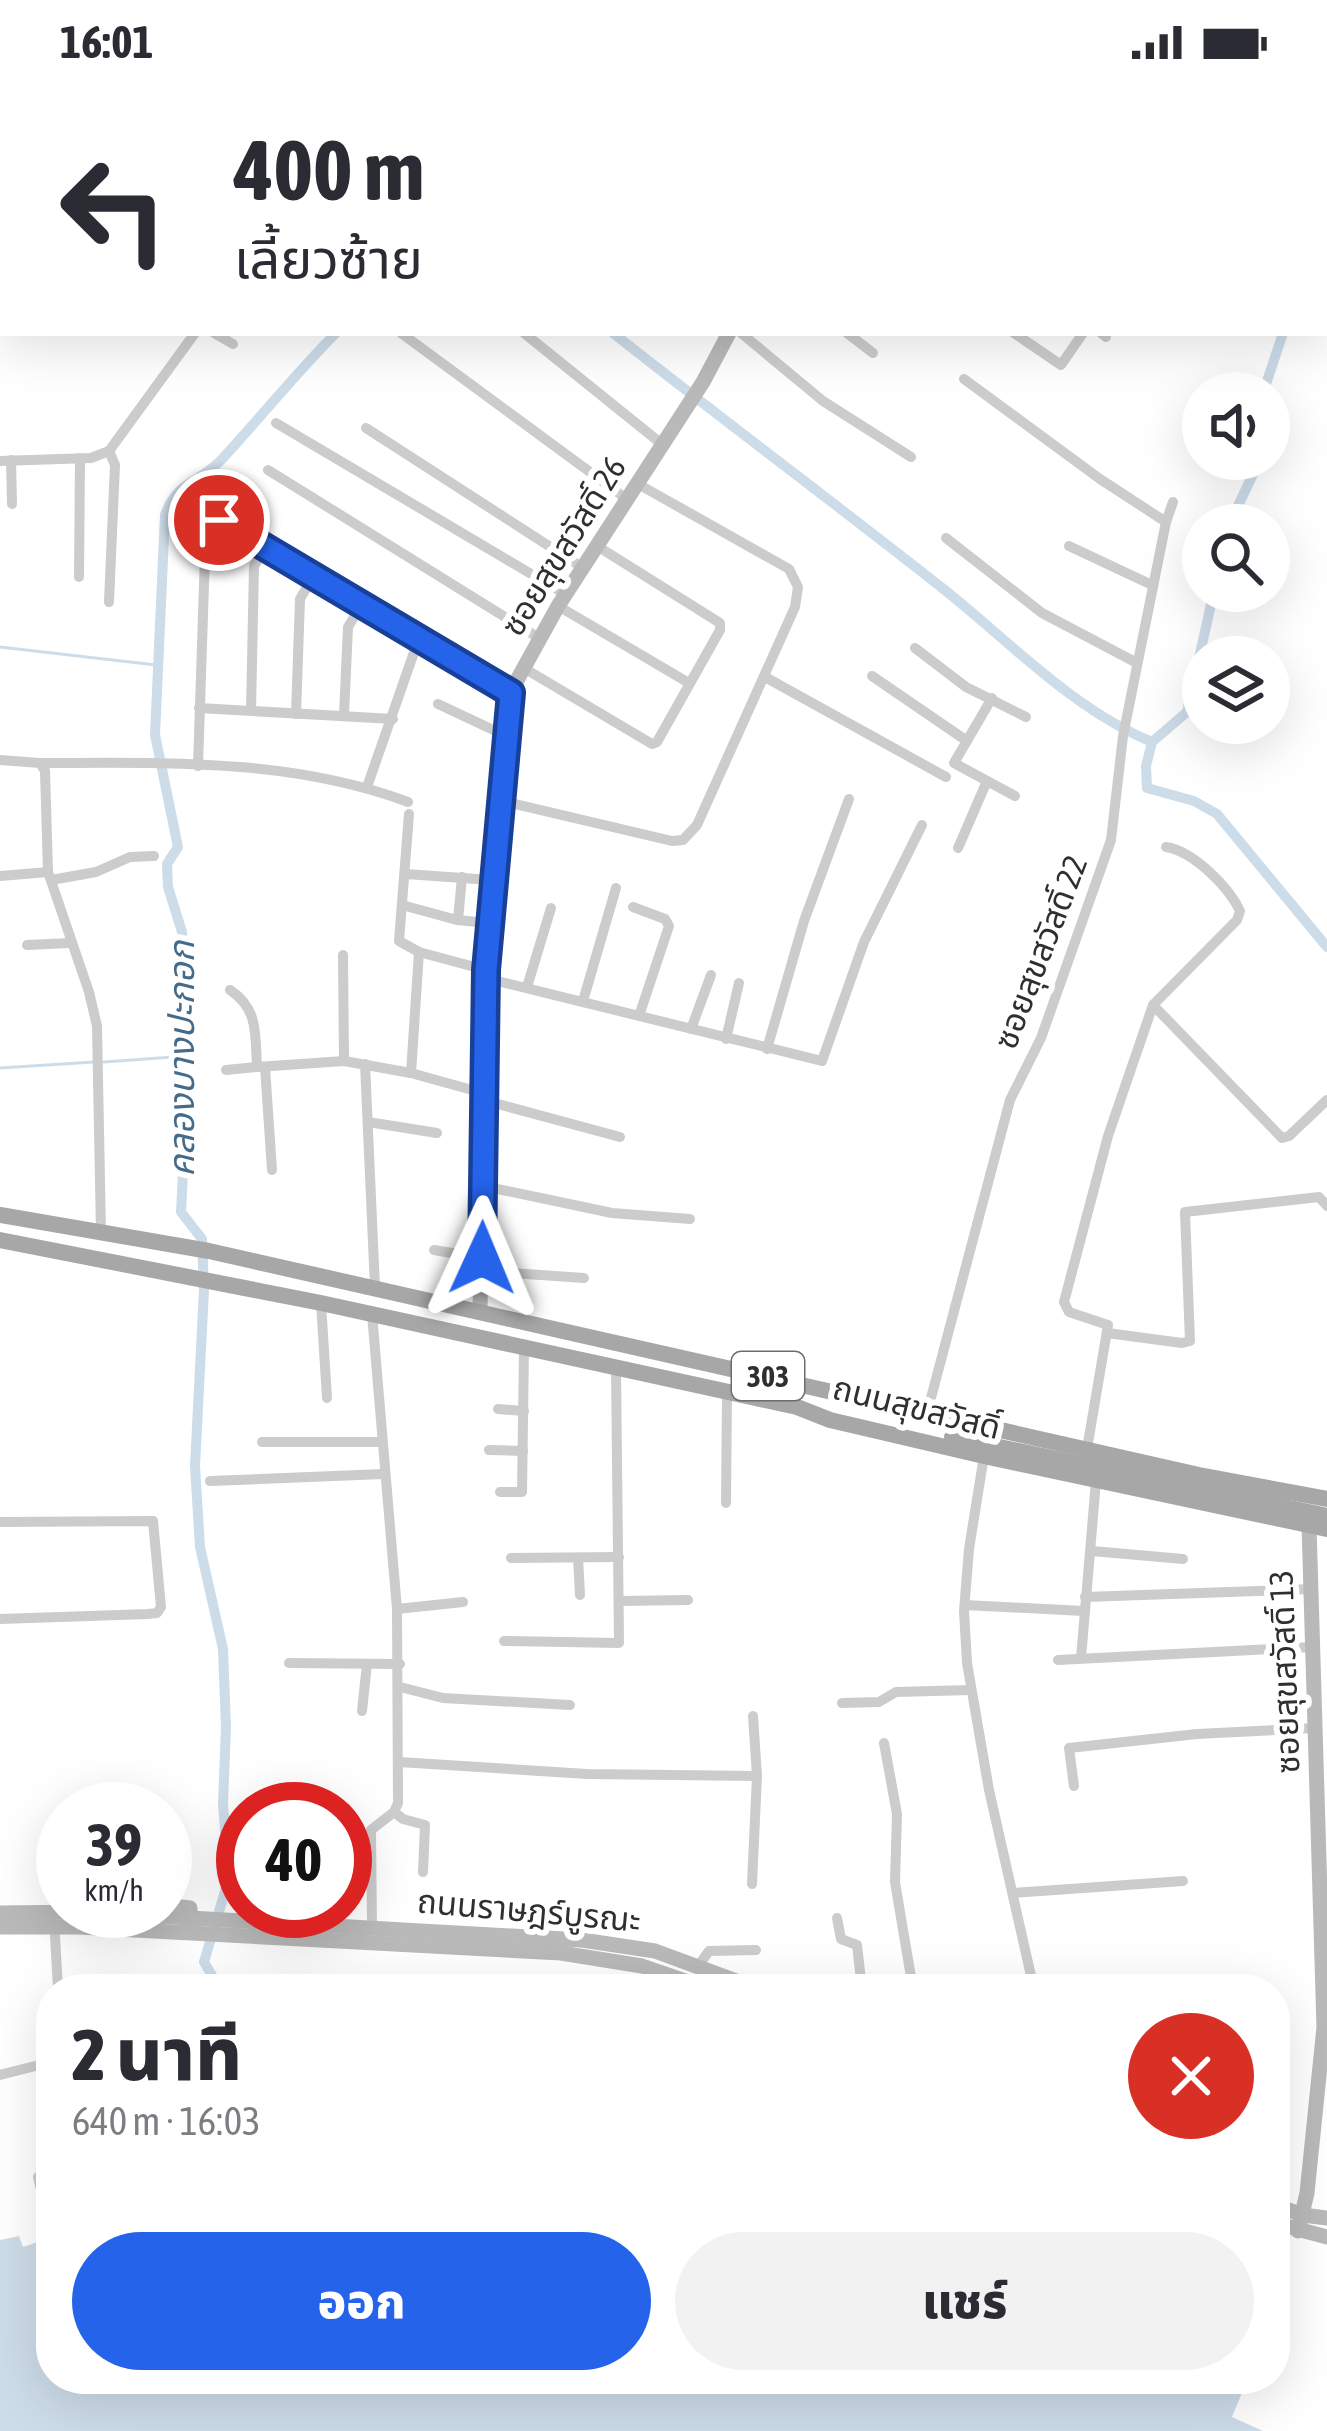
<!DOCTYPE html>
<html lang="th">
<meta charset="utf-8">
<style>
:root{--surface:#fff;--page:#f2f2f3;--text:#2b2b33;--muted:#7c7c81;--accent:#2563eb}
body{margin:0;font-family:"Asap Condensed","Noto Sans Thai",sans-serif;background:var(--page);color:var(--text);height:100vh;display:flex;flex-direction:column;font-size:45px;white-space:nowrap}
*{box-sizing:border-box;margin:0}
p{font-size:39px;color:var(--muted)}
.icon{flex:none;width:66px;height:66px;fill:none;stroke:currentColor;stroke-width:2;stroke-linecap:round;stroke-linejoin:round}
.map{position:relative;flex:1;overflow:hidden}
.details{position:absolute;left:36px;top:1890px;width:1254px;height:420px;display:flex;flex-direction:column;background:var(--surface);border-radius:48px;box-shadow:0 12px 48px #0002}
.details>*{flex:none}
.banner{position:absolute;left:0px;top:0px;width:1329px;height:252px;box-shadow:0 12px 48px #0002;background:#fff;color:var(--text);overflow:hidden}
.fabs{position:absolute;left:1182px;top:288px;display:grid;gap:24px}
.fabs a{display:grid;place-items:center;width:108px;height:108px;border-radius:50%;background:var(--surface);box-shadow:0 12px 48px #0002;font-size:60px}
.speed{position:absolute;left:36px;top:1698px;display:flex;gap:24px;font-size:60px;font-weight:700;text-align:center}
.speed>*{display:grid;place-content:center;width:156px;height:156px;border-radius:50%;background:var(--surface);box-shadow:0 12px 48px #0002;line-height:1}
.speed small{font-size:30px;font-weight:400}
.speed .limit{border:18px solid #d22;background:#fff;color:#111}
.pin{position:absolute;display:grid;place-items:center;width:102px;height:102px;color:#fff;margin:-51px;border:6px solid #fff;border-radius:50%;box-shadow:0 3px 12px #0007}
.me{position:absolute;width:132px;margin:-66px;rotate:1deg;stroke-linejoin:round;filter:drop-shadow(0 0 9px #0008)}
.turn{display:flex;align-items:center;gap:42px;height:252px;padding:0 36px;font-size:54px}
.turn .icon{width:156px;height:156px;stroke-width:2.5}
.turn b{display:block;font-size:84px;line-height:102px}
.round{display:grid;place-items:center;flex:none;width:126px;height:126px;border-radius:63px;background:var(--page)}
.headline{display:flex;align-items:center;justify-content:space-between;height:204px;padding:0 36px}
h1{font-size:72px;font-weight:800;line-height:90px}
.action{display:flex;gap:24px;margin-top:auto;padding:24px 36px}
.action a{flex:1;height:138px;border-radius:72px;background:var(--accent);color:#fff;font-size:48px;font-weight:800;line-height:138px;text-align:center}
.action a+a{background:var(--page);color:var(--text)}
.status{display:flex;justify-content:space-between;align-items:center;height:84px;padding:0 60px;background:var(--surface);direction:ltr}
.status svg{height:33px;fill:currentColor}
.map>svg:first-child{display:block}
.water{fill:#cddce9}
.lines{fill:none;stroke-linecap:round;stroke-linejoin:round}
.stream{stroke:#cddce9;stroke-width:3}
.canal{stroke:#cddce9;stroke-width:10}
.street{stroke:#ccc;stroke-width:10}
.secondary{stroke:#b9b9b9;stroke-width:15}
.primary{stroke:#a7a7a7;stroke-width:16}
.route-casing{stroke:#184099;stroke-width:30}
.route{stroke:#2563eb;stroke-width:21}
.labels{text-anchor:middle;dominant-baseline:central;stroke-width:12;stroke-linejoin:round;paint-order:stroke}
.shield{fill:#fff;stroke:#6d6d6d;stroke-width:3}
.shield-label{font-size:30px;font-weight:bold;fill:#2f2f2f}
.street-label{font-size:33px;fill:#2f2f2f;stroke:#fff}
.water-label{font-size:36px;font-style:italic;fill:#456a8a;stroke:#fff}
</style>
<div class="status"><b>16:01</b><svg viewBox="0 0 49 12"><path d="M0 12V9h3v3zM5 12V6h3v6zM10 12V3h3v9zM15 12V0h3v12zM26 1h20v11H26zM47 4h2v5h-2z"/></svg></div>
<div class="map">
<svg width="1327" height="2347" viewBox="0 0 1327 2347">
<rect width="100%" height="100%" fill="#fff"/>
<path class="water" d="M51 2144V2295H1174L1243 2306 1232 2333 1263 2347H0V2156L19 2152 23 2163 41 2157 39 2147Z"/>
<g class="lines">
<g class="stream">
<path d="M0 563 156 581"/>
<path d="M104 978 187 972"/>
<path d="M0 984 94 978"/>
</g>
<g class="canal">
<path d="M573 3 576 0"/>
<path d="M1326 79 1327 76"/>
<path d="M613 249C723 336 836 420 946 507 1011 559 1074 626 1152 658"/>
<path d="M1263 309 1283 249"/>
<path d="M1229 441 1254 388V375"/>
<path d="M1214 507 1187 628 1152 658 1146 682 1147 704 1194 717 1217 730 1327 863"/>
<path d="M220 1905 204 1878 229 1794 223 1720 226 1643 223 1565 200 1463 195 1382 204 1206 202 1155 181 1128 188 992 182 848 168 803 167 780 178 763 155 651 165 431C178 395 201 399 223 374 261 333 296 289 336 249"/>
</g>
<g class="street">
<path d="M633 0 635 3"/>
<path d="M928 0 931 3"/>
<path d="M1125 0 1129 3"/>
<path d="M382 3 384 0"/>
<path d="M982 3 985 0"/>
<path d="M1066 3 1069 0"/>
<path d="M214 249 233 260"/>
<path d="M401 249 628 416"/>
<path d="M524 249 663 361"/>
<path d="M741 249 823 317 911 373"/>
<path d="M847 249 873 269"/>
<path d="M1014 249 1061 281 1083 249"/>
<path d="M1101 249 1106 253"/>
<path d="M964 295 1100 395 1166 438"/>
<path d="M276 339 565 510"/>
<path d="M366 344 583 484"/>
<path d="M11 376 12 420"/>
<path d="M0 377 91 374 109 367 195 249"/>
<path d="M268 386 539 554"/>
<path d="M946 454 1042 529 1137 579"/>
<path d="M1069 462 1152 501"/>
<path d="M79 493 80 374"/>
<path d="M109 518 115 381 109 367"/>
<path d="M558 522 689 599"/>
<path d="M915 564 966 603 1026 633"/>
<path d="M522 583 652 660 657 658 720 546V539L597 462"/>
<path d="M872 592 967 657"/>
<path d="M765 593 946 693"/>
<path d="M992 614 954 679 1015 712"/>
<path d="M438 620 504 651"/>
<path d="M199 624 393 635"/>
<path d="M251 626 254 482 267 462"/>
<path d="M296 630 300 515 314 491"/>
<path d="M344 631 348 543 362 520"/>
<path d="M0 676 40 679 45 687 48 788 89 908 97 942 101 1149"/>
<path d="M40 679C164 679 290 674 408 718"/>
<path d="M198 682 206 440 212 436 267 462 510 609"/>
<path d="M367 703 419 554"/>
<path d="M498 716 672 757 683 756 697 741 795 523 798 503 789 485 638 400"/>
<path d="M409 730 399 857 419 868 486 886"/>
<path d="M958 764 987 697"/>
<path d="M406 790 491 796"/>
<path d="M0 792 48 788"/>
<path d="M51 796 96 788 130 773 154 772"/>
<path d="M402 821 457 836 488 839"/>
<path d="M633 823 665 835 669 842 639 932"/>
<path d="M458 836 462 793"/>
<path d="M27 861 70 859"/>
<path d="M343 871 344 977"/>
<path d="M485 894 822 977 864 858 922 741"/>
<path d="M527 903 551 824"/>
<path d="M230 906C259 925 255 951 257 983L344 977 411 989 483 1009"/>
<path d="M583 917 616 804"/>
<path d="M1153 921 1282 1054 1289 1052 1327 1016"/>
<path d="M691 945 711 891"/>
<path d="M726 955 739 899"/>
<path d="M767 965 804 837 849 715"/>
<path d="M365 980 375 1203"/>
<path d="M265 983 272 1086"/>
<path d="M226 986 257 983"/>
<path d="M411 989 419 868"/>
<path d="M483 1016 620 1053"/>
<path d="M368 1038 437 1049"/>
<path d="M483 1102 612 1129 690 1135"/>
<path d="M434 1166 482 1174"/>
<path d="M482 1187 584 1194"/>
<path d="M321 1219 327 1314"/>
<path d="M372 1230 397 1525 398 1719 394 1728 371 1746 372 1844"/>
<path d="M1107 1249 1182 1259 1190 1257 1185 1128 1319 1113 1327 1122"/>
<path d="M498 1325 524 1327"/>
<path d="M927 1329 1010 1016 1041 954 1111 756 1123 652 1166 438 1173 418"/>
<path d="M262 1358H381"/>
<path d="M1087 1365 1108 1241 1069 1228 1064 1218 1108 1052 1153 921 1237 836 1240 827C1229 803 1193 767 1166 763"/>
<path d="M489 1366 523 1367"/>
<path d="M984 1372 969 1465 964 1527 967 1579 989 1706 1034 1905"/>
<path d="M210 1397 383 1390"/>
<path d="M500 1408H522L524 1263"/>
<path d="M726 1419 727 1309"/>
<path d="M0 1438 153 1437 161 1523 157 1529 148 1530 0 1535"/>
<path d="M1092 1467 1183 1475"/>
<path d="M511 1474 619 1473"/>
<path d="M578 1474 580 1511"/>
<path d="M1085 1513 1311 1505"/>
<path d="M620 1517 688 1516"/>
<path d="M965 1521 1084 1527"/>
<path d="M397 1525 463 1518"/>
<path d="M504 1557 619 1559 616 1285"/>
<path d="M1081 1574 1096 1397"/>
<path d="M1058 1576 1312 1563"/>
<path d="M289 1579 400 1580"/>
<path d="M400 1603 443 1614 570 1621"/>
<path d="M842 1619 879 1618 896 1608 971 1606"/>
<path d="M362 1627 367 1580"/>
<path d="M884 1659 897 1730 895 1798 913 1905"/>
<path d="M399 1678 587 1690 757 1692"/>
<path d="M1074 1702 1069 1664 1197 1650 1316 1644"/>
<path d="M394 1728 403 1735 425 1741 423 1788"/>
<path d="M752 1800 757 1692 753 1632"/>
<path d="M1013 1809 1183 1797"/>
<path d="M837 1834 841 1855 857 1861 862 1905"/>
<path d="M55 1852 58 1905"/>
<path d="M699 1881 709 1867 756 1866"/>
<path d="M51 1943V1967"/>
<path d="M0 1991 51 1978"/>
<path d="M44 2119 38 2093 51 2087"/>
</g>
<g class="secondary">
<path d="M868 3 871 0"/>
<path d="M480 1227 486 886 510 609 558 522 703 298 729 249"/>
<path d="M165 1821 190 1824V1838"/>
<path d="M0 1829 84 1828 582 1856 655 1867 758 1905"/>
<path d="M0 1843H78L561 1869 642 1882 709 1905"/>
<path d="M1275 2121 1303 2131 1327 2134"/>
<path d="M1275 2139 1327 2153"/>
<path d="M1298 2147 1307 2109 1324 1943 1309 1442"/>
</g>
<g class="primary">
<path d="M0 1131 209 1167 1199 1391 1327 1415"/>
<path d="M0 1156 321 1219 797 1323 830 1336 984 1372 1327 1445"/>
<path d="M952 1353 1327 1432"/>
</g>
</g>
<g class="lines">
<defs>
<path id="route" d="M219 436 511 609 486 886 482 1174"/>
</defs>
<use href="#route" class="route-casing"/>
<use href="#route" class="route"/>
</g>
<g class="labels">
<rect class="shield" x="732" y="1268" width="72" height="48" rx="9"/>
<g class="shield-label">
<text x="768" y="1292">303</text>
</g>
<g class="street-label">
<text transform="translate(563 462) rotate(-58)">ซอยสุขสวัสดิ์ 26</text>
<text transform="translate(1040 868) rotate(-69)">ซอยสุขสวัสดิ์ 22</text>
<text transform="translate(917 1323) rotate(14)">ถนนสุขสวัสดิ์</text>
<text transform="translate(1284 1588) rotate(-92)">ซอยสุขสวัสดิ์ 13</text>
<text transform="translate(529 1826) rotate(5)">ถนนราษฎร์บูรณะ</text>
</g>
<g class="water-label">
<text transform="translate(181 975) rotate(-90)">คลองบางปะกอก</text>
</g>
</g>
</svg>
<div class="fabs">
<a><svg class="icon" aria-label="sound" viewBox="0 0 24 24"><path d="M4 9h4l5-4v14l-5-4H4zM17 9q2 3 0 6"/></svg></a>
<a><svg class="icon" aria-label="search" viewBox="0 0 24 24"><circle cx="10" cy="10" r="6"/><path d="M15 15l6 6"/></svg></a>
<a><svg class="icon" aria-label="layers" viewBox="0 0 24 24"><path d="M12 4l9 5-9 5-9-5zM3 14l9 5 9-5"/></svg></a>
</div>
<div class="speed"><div>39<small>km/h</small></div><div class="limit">40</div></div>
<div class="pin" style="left:219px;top:436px;background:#d93025"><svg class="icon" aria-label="arrive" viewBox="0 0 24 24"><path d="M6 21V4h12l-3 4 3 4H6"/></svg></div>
<svg class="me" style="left:482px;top:1174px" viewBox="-20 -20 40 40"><path d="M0-17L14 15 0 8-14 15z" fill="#2563eb" stroke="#fff" stroke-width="4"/></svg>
<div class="banner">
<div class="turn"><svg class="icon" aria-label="left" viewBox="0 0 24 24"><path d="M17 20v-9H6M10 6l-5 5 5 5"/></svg><div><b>400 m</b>เลี้ยวซ้าย</div></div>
</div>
<section class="details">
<div class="headline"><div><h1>2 นาที</h1><p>640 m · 16:03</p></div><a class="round" style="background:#d93025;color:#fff"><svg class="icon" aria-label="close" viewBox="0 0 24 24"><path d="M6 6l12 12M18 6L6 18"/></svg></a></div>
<div class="action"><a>ออก</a><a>แชร์</a></div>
</section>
</div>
